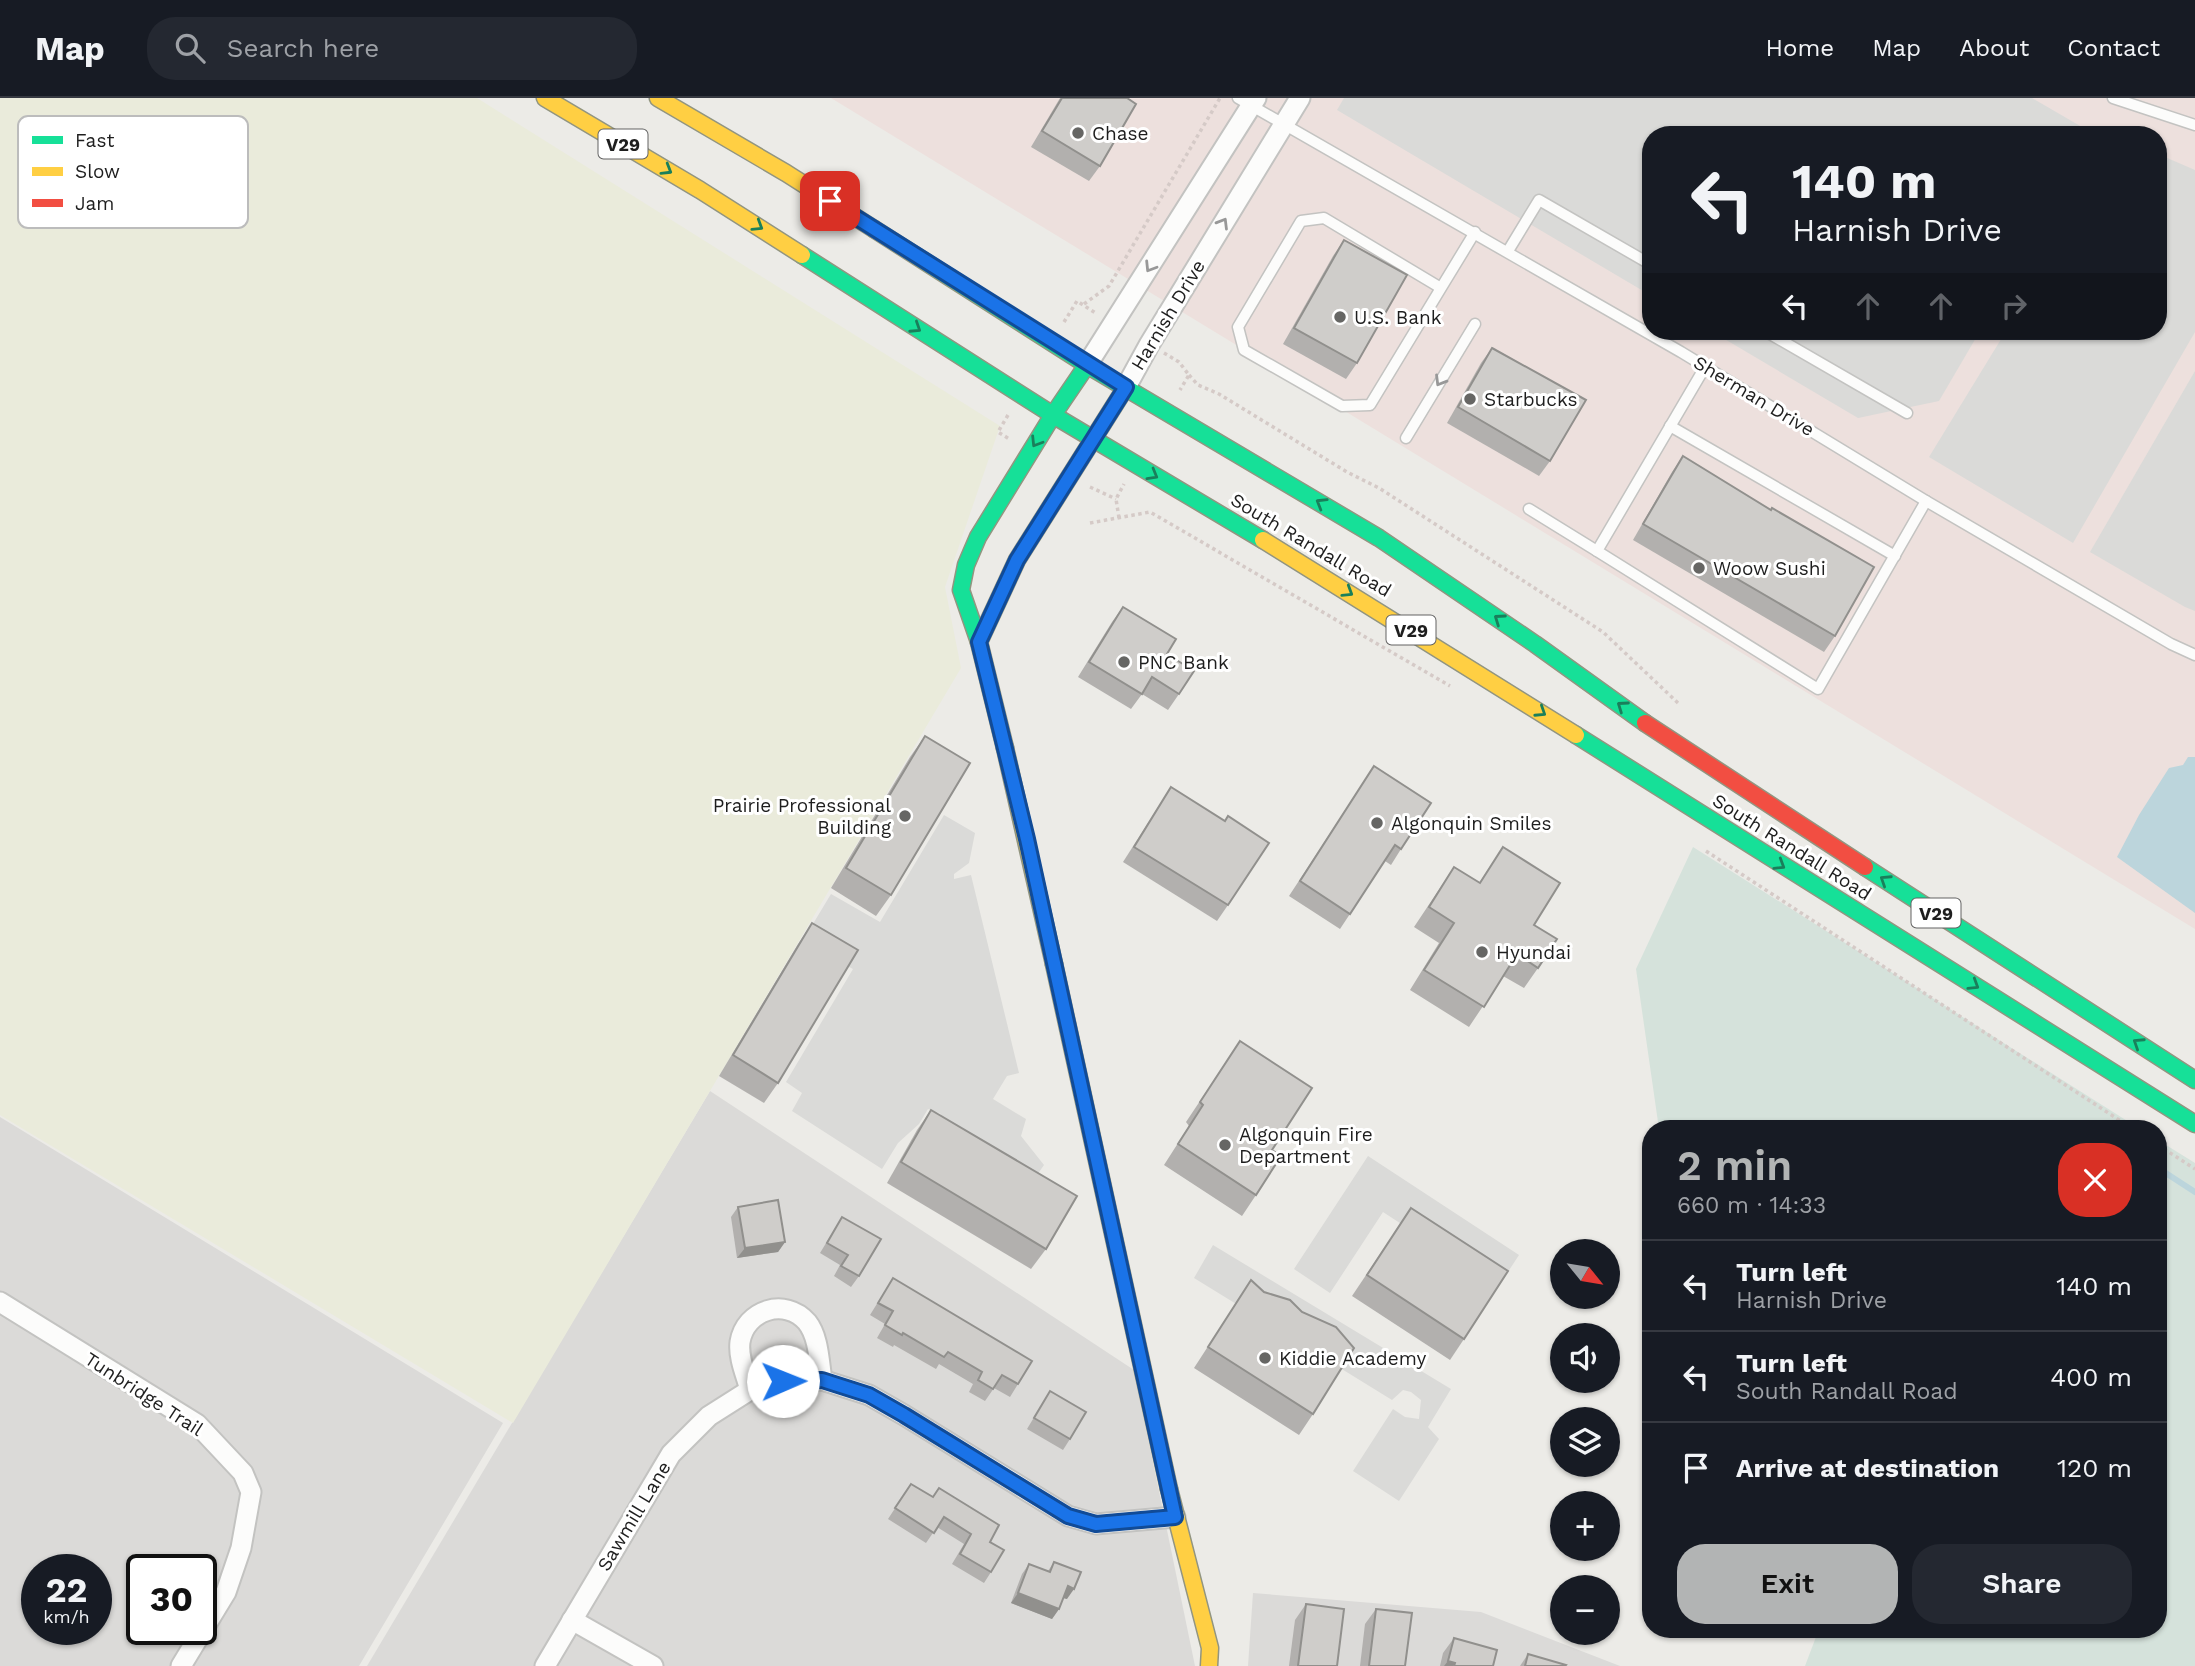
<!DOCTYPE html>
<meta charset="utf-8">
<style>
:root{--surface:#171b24;--page:#242831;--text:#f1f3f6;--muted:#9ea1a6;--line:#363941;--accent:#b2b4b4}
body{margin:0;font-family:"Work Sans",sans-serif;background:var(--page);color:var(--text);height:100vh;display:flex;flex-direction:column;font-size:26px;white-space:nowrap}
*{box-sizing:border-box;margin:0}
p{font-size:23px;color:var(--muted)}
.icon{flex:none;width:38px;height:38px;fill:none;stroke:currentColor;stroke-width:2;stroke-linecap:round;stroke-linejoin:round}
.map{position:relative;flex:1;overflow:hidden}
.sheet{position:absolute;left:1642px;top:1022px;width:525px;height:518px;display:flex;flex-direction:column;background:var(--surface);border-radius:28px;box-shadow:0 2px 5px #0004}
.sheet>*{flex:none}
.top-card{position:absolute;left:1642px;top:28px;width:525px;height:214px;border-radius:28px;box-shadow:0 2px 5px #0004;background:#171b24;color:var(--text);overflow:hidden}
.needle{width:46px;rotate:120deg}
.fabs{position:absolute;left:1550px;top:1141px;display:grid;gap:14px}
.fabs a{display:grid;place-items:center;width:70px;height:70px;border-radius:50%;background:var(--surface);box-shadow:0 2px 5px #0004;font-size:35px}
.speed{position:absolute;left:21px;top:1456px;display:flex;gap:14px;font-size:35px;font-weight:700;text-align:center}
.speed>*{display:grid;place-content:center;width:91px;height:91px;border-radius:50%;background:var(--surface);box-shadow:0 2px 5px #0004;line-height:1}
.speed small{font-size:18px;font-weight:400}
.speed .limit{border:4px solid #111;border-radius:10px;background:#fff;color:#111}
.pin{position:absolute;display:grid;place-items:center;width:60px;height:60px;color:#fff;margin:-30px;border-radius:14px;box-shadow:0 4px 10px #0006}
.me{position:absolute;width:77px;margin:-38px;rotate:89deg;stroke-linejoin:round;filter:drop-shadow(0 0 5px #0008)}
.turn{display:flex;align-items:center;gap:24px;height:147px;padding:0 35px;font-size:32px}
.turn .icon{width:91px;height:91px;stroke-width:2.5}
.turn b{display:block;font-size:49px;line-height:60px}
.lanes{display:flex;align-items:center;height:66px;padding:0 35px;background:#0003;justify-content:center;gap:35px;direction:ltr}
.lanes .off{opacity:.35}
.round{display:grid;place-items:center;flex:none;width:74px;height:74px;border-radius:28px;background:var(--page)}
.head{display:flex;align-items:center;justify-content:space-between;height:119px;padding:0 35px}
h1{font-size:42px;font-weight:600;line-height:52px;color:var(--accent)}
.cta{display:flex;gap:14px;margin-top:auto;padding:14px 35px}
.cta a{flex:1;height:80px;border-radius:28px;background:var(--accent);color:#111;font-size:28px;font-weight:600;line-height:80px;text-align:center}
.cta a+a{background:var(--page);color:var(--text)}
ul{padding:0;list-style:none}
li{display:flex;align-items:center;gap:21px;height:91px;padding:0 35px;border-top:2px solid var(--line)}
li div{flex:1}
li b{display:block;font-size:26px}
li em{font-style:normal}
header{display:flex;align-items:center;gap:42px;box-sizing:border-box;height:98px;padding:0 35px;background:var(--surface);border-bottom:2px solid var(--line)}
header strong{font-size:33px}
nav{display:flex;gap:38px;margin-inline-start:auto;font-size:24px}
.search{width:490px;height:63px;background:var(--page);display:flex;align-items:center;gap:18px;box-sizing:border-box;padding:0 24px;border-radius:28px;color:var(--muted);font-size:26px}
.map>svg:first-child{display:block}
.residential{fill:#dbdad8;fill-rule:evenodd}
.commercial{fill:#ede0dd;fill-rule:evenodd}
.religious{fill:#dadad8}
.farmland{fill:#eaebdb}
.wetland{fill:#d5e2db}
.water{fill:#bcd5dc}
.lines{fill:none;stroke-linecap:round;stroke-linejoin:round}
.stream{stroke:#bcd5dc;stroke-width:6}
.lane-casing{stroke:#c3c3c1;stroke-width:13}
.street-casing{stroke:#c3c3c1;stroke-width:23}
.fast-casing{stroke:#929580;stroke-width:19}
.slow-casing{stroke:#929580;stroke-width:19}
.jam-casing{stroke:#929580;stroke-width:19}
.path{stroke:#d5cac7;stroke-width:3.5;stroke-dasharray:3.5 3.5;stroke-linecap:butt}
.lane{stroke:#fcfcfb;stroke-width:10}
.street{stroke:#fcfcfb;stroke-width:19}
.fast{stroke:#16e098;stroke-width:16}
.slow{stroke:#ffcf43;stroke-width:16}
.jam{stroke:#f24e42;stroke-width:16}
.wall{fill:#b2b0ae}
.shaded-wall{fill:#91908d}
.building{fill:#cfcdca;stroke:#91908d;stroke-width:2}
.oneway{stroke:#1a7f5b}
.oneway2{stroke:#989898}
.route-casing{stroke:#114b97;stroke-width:18}
.route{stroke:#1a73e8;stroke-width:12}
.poi-dot{fill:#666664;stroke:#fff;stroke-width:2.5}
.labels{text-anchor:middle;dominant-baseline:central;stroke-width:6;stroke-linejoin:round;paint-order:stroke}
.shield{fill:#fff;stroke:#626262;stroke-width:2}
.shield-label{font-size:18px;font-weight:bold;fill:#1e1e1e}
.poi-label{font-size:19px;fill:#1e1e1e;stroke:#fff;text-anchor:start}
.street-label{font-size:19px;fill:#1e1e1e;stroke:#fff}
.key{fill:#fff;stroke:#bcbcbc;stroke-width:2}
.key-label{font-size:19px;fill:#1e1e1e}
</style>
<header>
<strong>Map</strong>
<div class="search"><svg class="icon" aria-label="search" viewBox="0 0 24 24"><circle cx="10" cy="10" r="6"/><path d="M15 15l6 6"/></svg>Search here</div>
<nav><a>Home</a><a>Map</a><a>About</a><a>Contact</a></nav>
</header>
<div class="map">
<svg width="2195" height="1568" viewBox="0 0 2195 1568">
<rect width="100%" height="100%" fill="#ecebe7"/>
<g class="residential">
<path d="M710 993 1134 1272 1195 1568H367Z"/>
<path d="M0 1019 503 1325 359 1568H0ZM37 1472H96V1531H37ZM142 1472H201V1531H142Z"/>
<path d="M1253 1495 1481 1514 1620 1568H1248Z"/>
</g>
<path class="commercial" d="M831 0H2195V831ZM1650 37H2158V233H1650Z"/>
<g class="religious">
<path d="M1344 0H2032L2094 36 1650 37V197L1337 12Z"/>
<path d="M2158 56 2195 72V234L2073 445 1929 359 2006 233H2158Z"/>
<path d="M1711 233H1980L1939 303 1858 320Z"/>
<path d="M2195 273V513L2185 509 2090 454Z"/>
<path d="M944 717 975 735 969 765 954 776V781L971 777 1019 975 1007 978 993 1001 1026 1021 1021 1038 1044 1067 1030 1087 932 1030 941 1016 928 1011 919 1026 898 1045 882 1071 792 1013 802 995 786 984 853 871 802 844 831 796 880 824Z"/>
<path d="M1368 1058 1519 1157 1498 1189 1383 1114 1330 1195 1294 1171Z"/>
<path d="M1213 1147 1451 1291 1428 1329 1439 1341 1399 1403 1353 1373 1393 1311 1405 1319 1419 1321 1421 1302 1411 1294 1403 1292 1392 1302 1194 1180Z"/>
</g>
<path class="farmland" d="M0 0H477L1000 328 945 489 961 570 513 1325 0 1017Z"/>
<g class="wetland">
<path d="M1693 749 2140 1031H1659L1636 871Z"/>
<path d="M2158 1042 2195 1065V1568H1805L1819 1531H2158Z"/>
</g>
<path class="water" d="M2188 659H2195V815L2117 759 2139 717 2169 670 2183 667Z"/>
<g class="lines">
<path class="stream" d="M2158 1070 2195 1094"/>
<defs>
<g id="lane">
<path d="M1238 0 1681 254 1926 403 2171 546 2195 557"/>
<path d="M2113 0 2195 27"/>
<path d="M1508 153 1539 102 1650 166"/>
<path d="M1441 190 1370 307 1342 308 1244 252 1238 229 1301 123 1324 120 1441 190 1475 134"/>
<path d="M1765 233 1907 315"/>
<path d="M1705 269 1597 453 1818 591 1926 403"/>
<path d="M1670 328 1895 458"/>
<path d="M1406 340 1475 226"/>
<path d="M1529 411 1597 453"/>
</g>
<g id="street">
<path d="M1087 267 1256 0"/>
<path d="M1126 289 1149 247 1300 0"/>
<path d="M0 1204 197 1326 243 1375 251 1394 241 1450 226 1494 181 1568"/>
<path d="M750 1292C746 1277 738 1260 740 1244 745 1212 785 1199 807 1224 819 1239 819 1264 822 1282"/>
<path d="M572 1522 653 1568"/>
<path d="M545 1568 671 1356 709 1318 750 1292 783 1283 822 1282 869 1297 904 1317 1068 1418 1096 1426 1175 1419"/>
</g>
<g id="fast">
<path d="M874 131 1087 267 1379 440 1535 546 1645 625"/>
<path d="M802 157 1053 317 1263 442"/>
<path d="M979 544 1017 462 1126 289"/>
<path d="M1576 637 2195 1026"/>
<path d="M1005 650 979 544 961 492 966 467 978 439 1053 317 1087 267"/>
<path d="M1865 769 2195 982"/>
<path d="M1054 866 1169 1391"/>
</g>
<g id="slow">
<path d="M545 0 700 92 802 157"/>
<path d="M658 0 786 75 874 131"/>
<path d="M1263 442 1576 637"/>
<path d="M1005 650 1054 866"/>
<path d="M1169 1391 1210 1550 1209 1568"/>
</g>
<path id="jam" d="M1645 625 1865 769"/>
</defs>
<use href="#lane" class="lane-casing"/>
<use href="#street" class="street-casing"/>
<use href="#fast" class="fast-casing"/>
<use href="#slow" class="slow-casing"/>
<use href="#jam" class="jam-casing"/>
<g class="path">
<path d="M1084 206 1109 188 1220 0"/>
<path d="M1064 224 1077 203 1097 216"/>
<path d="M1164 255 1179 264 1189 277 1180 292"/>
<path d="M1189 277 1198 287 1219 296 1347 374 1379 390 1603 534 1678 605"/>
<path d="M1008 317 998 334 1011 342"/>
<path d="M1090 389 1116 401"/>
<path d="M1119 420 1116 401 1124 386"/>
<path d="M1090 425 1150 414 1450 588"/>
<path d="M1706 753 2133 1031"/>
<path d="M2158 1047 2195 1071"/>
</g>
<use href="#lane" class="lane"/>
<use href="#street" class="street"/>
<use href="#fast" class="fast"/>
<use href="#slow" class="slow"/>
<use href="#jam" class="jam"/>
</g>
<g class="wall">
<path d="M1060 0H1127L1100 68 1089 83 1031 49Z"/>
<path d="M1344 142 1357 265 1346 281 1283 246 1333 158Z"/>
<path d="M1492 250 1550 363 1539 378 1447 325 1481 265Z"/>
<path d="M1683 358 1771 412 1835 538 1824 554 1633 442 1672 374Z"/>
<path d="M1123 509 1167 556 1179 596 1168 612 1142 596 1131 611 1078 579 1112 524Z"/>
<path d="M925 638 891 797 876 818 831 790 910 659Z"/>
<path d="M1374 668 1401 751 1391 767 1385 763 1340 831 1289 798Z"/>
<path d="M1171 689 1228 807 1217 823 1123 764Z"/>
<path d="M1503 749 1534 827 1538 870 1524 890 1503 878 1469 929 1410 892 1439 845 1414 829 1454 769 1479 785Z"/>
<path d="M812 825 778 985 764 1005 719 978 798 846Z"/>
<path d="M1240 943 1272 1052 1256 1097 1242 1118 1164 1067 1189 1028 1186 1024Z"/>
<path d="M931 1012 1046 1151 1031 1171 887 1085 917 1032Z"/>
<path d="M738 1109 785 1144 778 1154 737 1160 731 1119Z"/>
<path d="M1411 1110 1464 1241 1450 1262 1352 1198Z"/>
<path d="M842 1119 859 1178 851 1189 834 1178 840 1167 820 1155Z"/>
<path d="M893 1180 1018 1286 1010 1299 994 1290 985 1303 969 1294 973 1286 939 1266 936 1271 894 1247 893 1249 877 1240 885 1226 870 1217Z"/>
<path d="M1251 1182 1264 1194 1302 1214 1313 1316 1299 1337 1194 1270Z"/>
<path d="M1050 1293 1070 1341 1063 1352 1027 1331Z"/>
<path d="M911 1386 990 1444 991 1474 984 1485 952 1466 964 1446 937 1429 926 1445 888 1421Z"/>
<path d="M1054 1464 1067 1501 1063 1500 1059 1511 1052 1521 1011 1505 1022 1476 1029 1466 1048 1473Z"/>
<path d="M1306 1506 1337 1568H1289L1295 1522Z"/>
<path d="M1376 1511 1405 1568H1360L1365 1526Z"/>
<path d="M1454 1540 1493 1568H1440L1443 1555Z"/>
<path d="M1528 1556 1565 1568H1520Z"/>
</g>
<g class="shaded-wall">
<path d="M785 1144 778 1154 737 1160 745 1150Z"/>
<path d="M1068 1488 1074 1491 1067 1501 1060 1499Z"/>
<path d="M1018 1495 1059 1511 1052 1521 1011 1505Z"/>
<path d="M1448 1563 1455 1565 1453 1568H1444Z"/>
</g>
<g class="building">
<path d="M1062 0H1127L1136 6 1100 68 1042 33Z"/>
<path d="M1344 142 1407 177 1357 265 1294 230Z"/>
<path d="M1492 250 1586 302 1550 363 1458 309Z"/>
<path d="M1683 358 1771 412 1772 410 1874 469 1835 538 1643 426Z"/>
<path d="M1123 509 1176 541 1167 556 1194 573 1179 596 1152 579 1142 596 1089 564Z"/>
<path d="M925 638 970 665 891 797 846 770Z"/>
<path d="M1374 668 1431 705 1401 751 1395 747 1350 816 1300 783Z"/>
<path d="M1171 689 1225 723 1228 718 1269 745 1228 807 1134 749Z"/>
<path d="M1503 749 1560 785 1534 827 1557 841 1538 870 1517 856 1484 909 1424 872 1454 825 1429 809 1454 769 1480 785Z"/>
<path d="M812 825 858 852 778 985 733 957Z"/>
<path d="M1240 943 1312 990 1272 1052 1281 1058 1256 1097 1178 1046 1203 1007 1200 1004Z"/>
<path d="M931 1012 1077 1098 1046 1151 901 1064Z"/>
<path d="M778 1102 785 1144 745 1150 738 1109Z"/>
<path d="M1411 1110 1508 1173 1464 1241 1367 1177Z"/>
<path d="M842 1119 881 1141 859 1178 841 1168 848 1157 827 1145Z"/>
<path d="M893 1180 1032 1263 1018 1286 1002 1277 993 1291 978 1282 982 1274 948 1254 944 1259 903 1235 902 1237 885 1227 893 1213 878 1205Z"/>
<path d="M1251 1182 1264 1194 1290 1202 1302 1214 1336 1229 1354 1250 1313 1316 1208 1249Z"/>
<path d="M1050 1293 1086 1314 1070 1341 1034 1320Z"/>
<path d="M911 1386 933 1399 939 1390 999 1427 990 1444 1004 1452 991 1474 960 1456 971 1436 944 1419 934 1435 895 1410Z"/>
<path d="M1054 1464 1081 1474 1074 1491 1068 1488 1059 1511 1018 1495 1029 1466 1050 1474Z"/>
<path d="M1306 1506 1344 1511 1337 1568H1298Z"/>
<path d="M1376 1511 1412 1515 1405 1568H1369Z"/>
<path d="M1454 1540 1497 1552 1493 1568H1454L1455 1565 1448 1563Z"/>
<path d="M1528 1556 1566 1567 1565 1568H1525Z"/>
</g>
<defs><path id="oneway-chevron" d="M-2-3.5L2.5 0L-2 3.5" fill="none" stroke-width="1.6" stroke-linecap="round" stroke-linejoin="round" transform="scale(1.75)"/></defs>
<g class="oneway">
<use href="#oneway-chevron" transform="translate(667 72) rotate(31)"/>
<use href="#oneway-chevron" transform="translate(758 128) rotate(32)"/>
<use href="#oneway-chevron" transform="translate(916 230) rotate(33)"/>
<use href="#oneway-chevron" transform="translate(1036 344) rotate(122)"/>
<use href="#oneway-chevron" transform="translate(1153 377) rotate(30)"/>
<use href="#oneway-chevron" transform="translate(1321 405) rotate(-149)"/>
<use href="#oneway-chevron" transform="translate(1348 494) rotate(32)"/>
<use href="#oneway-chevron" transform="translate(1499 521) rotate(-145)"/>
<use href="#oneway-chevron" transform="translate(1622 608) rotate(-145)"/>
<use href="#oneway-chevron" transform="translate(1541 614) rotate(33)"/>
<use href="#oneway-chevron" transform="translate(1780 767) rotate(32)"/>
<use href="#oneway-chevron" transform="translate(1885 782) rotate(-147)"/>
<use href="#oneway-chevron" transform="translate(1974 887) rotate(32)"/>
<use href="#oneway-chevron" transform="translate(2138 945) rotate(-147)"/>
</g>
<g class="oneway2">
<use href="#oneway-chevron" transform="translate(1223 125) rotate(-59)"/>
<use href="#oneway-chevron" transform="translate(1150 169) rotate(122)"/>
<use href="#oneway-chevron" transform="translate(1440 283) rotate(121)"/>
</g>
<g class="lines">
<defs>
<path id="route" d="M783 1283 822 1282 869 1297 904 1317 1068 1418 1096 1426 1175 1419 1027 741 979 544 1017 462 1126 289 830 103"/>
</defs>
<use href="#route" class="route-casing"/>
<use href="#route" class="route"/>
</g>
<g class="poi-dot">
<circle cx="1078" cy="35" r="7"/>
<circle cx="1340" cy="219" r="7"/>
<circle cx="1470" cy="301" r="7"/>
<circle cx="1699" cy="470" r="7"/>
<circle cx="1124" cy="564" r="7"/>
<circle cx="905" cy="718" r="7"/>
<circle cx="1377" cy="725" r="7"/>
<circle cx="1482" cy="854" r="7"/>
<circle cx="1225" cy="1047" r="7"/>
<circle cx="1265" cy="1260" r="7"/>
</g>
<g class="labels">
<g class="shield">
<rect x="598.5" y="31.5" width="49" height="29" rx="5"/>
<rect x="1386.5" y="517.5" width="49" height="29" rx="5"/>
<rect x="1911.5" y="800.5" width="49" height="29" rx="5"/>
</g>
<g class="shield-label">
<text x="623" y="46">V29</text>
<text x="1411" y="532">V29</text>
<text x="1936" y="815">V29</text>
</g>
<g class="poi-label">
<text x="1092" y="35">Chase</text>
<text x="1354" y="219">U.S. Bank</text>
<text x="1484" y="301">Starbucks</text>
<text x="1713" y="470">Woow Sushi</text>
<text x="1138" y="564">PNC Bank</text>
<text x="891" y="707" text-anchor="end">Prairie Professional<tspan x="891" dy="22">Building</tspan></text>
<text x="1391" y="725">Algonquin Smiles</text>
<text x="1496" y="854">Hyundai</text>
<text x="1239" y="1036">Algonquin Fire<tspan x="1239" dy="22">Department</tspan></text>
<text x="1279" y="1260">Kiddie Academy</text>
</g>
<g class="street-label">
<text transform="translate(1168 217) rotate(-59)">Harnish Drive</text>
<text transform="translate(1754 298) rotate(31)">Sherman Drive</text>
<text transform="translate(1311 447) rotate(31)">South Randall Road</text>
<text transform="translate(1792 749) rotate(32)">South Randall Road</text>
<text transform="translate(144 1296) rotate(33)">Tunbridge Trail</text>
<text transform="translate(634 1418) rotate(-59)">Sawmill Lane</text>
</g>
</g>
<rect x="18" y="18" width="230" height="112" rx="10" class="key"/>
<rect x="32" y="38" width="31" height="8" fill="#16e098"/>
<rect x="32" y="69" width="31" height="9" fill="#ffcf43"/>
<rect x="32" y="101" width="31" height="8" fill="#f24e42"/>
<g class="key-label">
<text x="75" y="49">Fast</text>
<text x="75" y="80">Slow</text>
<text x="75" y="112">Jam</text>
</g>
</svg>
<div class="fabs">
<a><svg class="needle" viewBox="-14 -14 28 28"><path d="M0-13l5 13h-10z" fill="#e53935"/><path d="M0 13l5-13h-10z" fill="#9ea1a6"/></svg></a>
<a><svg class="icon" aria-label="sound" viewBox="0 0 24 24"><path d="M4 9h4l5-4v14l-5-4H4zM17 9q2 3 0 6"/></svg></a>
<a><svg class="icon" aria-label="layers" viewBox="0 0 24 24"><path d="M12 4l9 5-9 5-9-5zM3 14l9 5 9-5"/></svg></a>
<a>+</a>
<a>−</a>
</div>
<div class="speed"><div>22<small>km/h</small></div><div class="limit">30</div></div>
<div class="pin" style="left:830px;top:103px;background:#d93025"><svg class="icon" aria-label="arrive" viewBox="0 0 24 24"><path d="M6 21V4h12l-3 4 3 4H6"/></svg></div>
<svg class="me" style="left:783px;top:1283px" viewBox="-20 -20 40 40"><circle r="19" fill="#fff"/><path d="M0-13L10 11 0 6-10 11z" fill="#1a73e8"/></svg>
<div class="top-card">
<div class="turn"><svg class="icon" aria-label="left" viewBox="0 0 24 24"><path d="M17 20v-9H6M10 6l-5 5 5 5"/></svg><div><b>140 m</b>Harnish Drive</div></div>
<div class="lanes"><svg class="icon" aria-label="left" viewBox="0 0 24 24"><path d="M17 20v-9H6M10 6l-5 5 5 5"/></svg><svg class="icon off" aria-label="ahead" viewBox="0 0 24 24"><path d="M12 20V5M6 11l6-6 6 6"/></svg><svg class="icon off" aria-label="ahead" viewBox="0 0 24 24"><path d="M12 20V5M6 11l6-6 6 6"/></svg><svg class="icon off" aria-label="right" viewBox="0 0 24 24"><path d="M7 20v-9h11M14 6l5 5-5 5"/></svg></div>
</div>
<section class="sheet">
<div class="head"><div><h1>2 min</h1><p>660 m · 14:33</p></div><a class="round" style="background:#d93025;color:#fff"><svg class="icon" aria-label="close" viewBox="0 0 24 24"><path d="M6 6l12 12M18 6L6 18"/></svg></a></div>
<ul>
<li><svg class="icon" aria-label="left" viewBox="0 0 24 24"><path d="M17 20v-9H6M10 6l-5 5 5 5"/></svg><div><b>Turn left</b><p>Harnish Drive</p></div><em>140 m</em></li>
<li><svg class="icon" aria-label="left" viewBox="0 0 24 24"><path d="M17 20v-9H6M10 6l-5 5 5 5"/></svg><div><b>Turn left</b><p>South Randall Road</p></div><em>400 m</em></li>
<li><svg class="icon" aria-label="arrive" viewBox="0 0 24 24"><path d="M6 21V4h12l-3 4 3 4H6"/></svg><div><b>Arrive at destination</b></div><em>120 m</em></li>
</ul>
<div class="cta"><a>Exit</a><a>Share</a></div>
</section>
</div>
